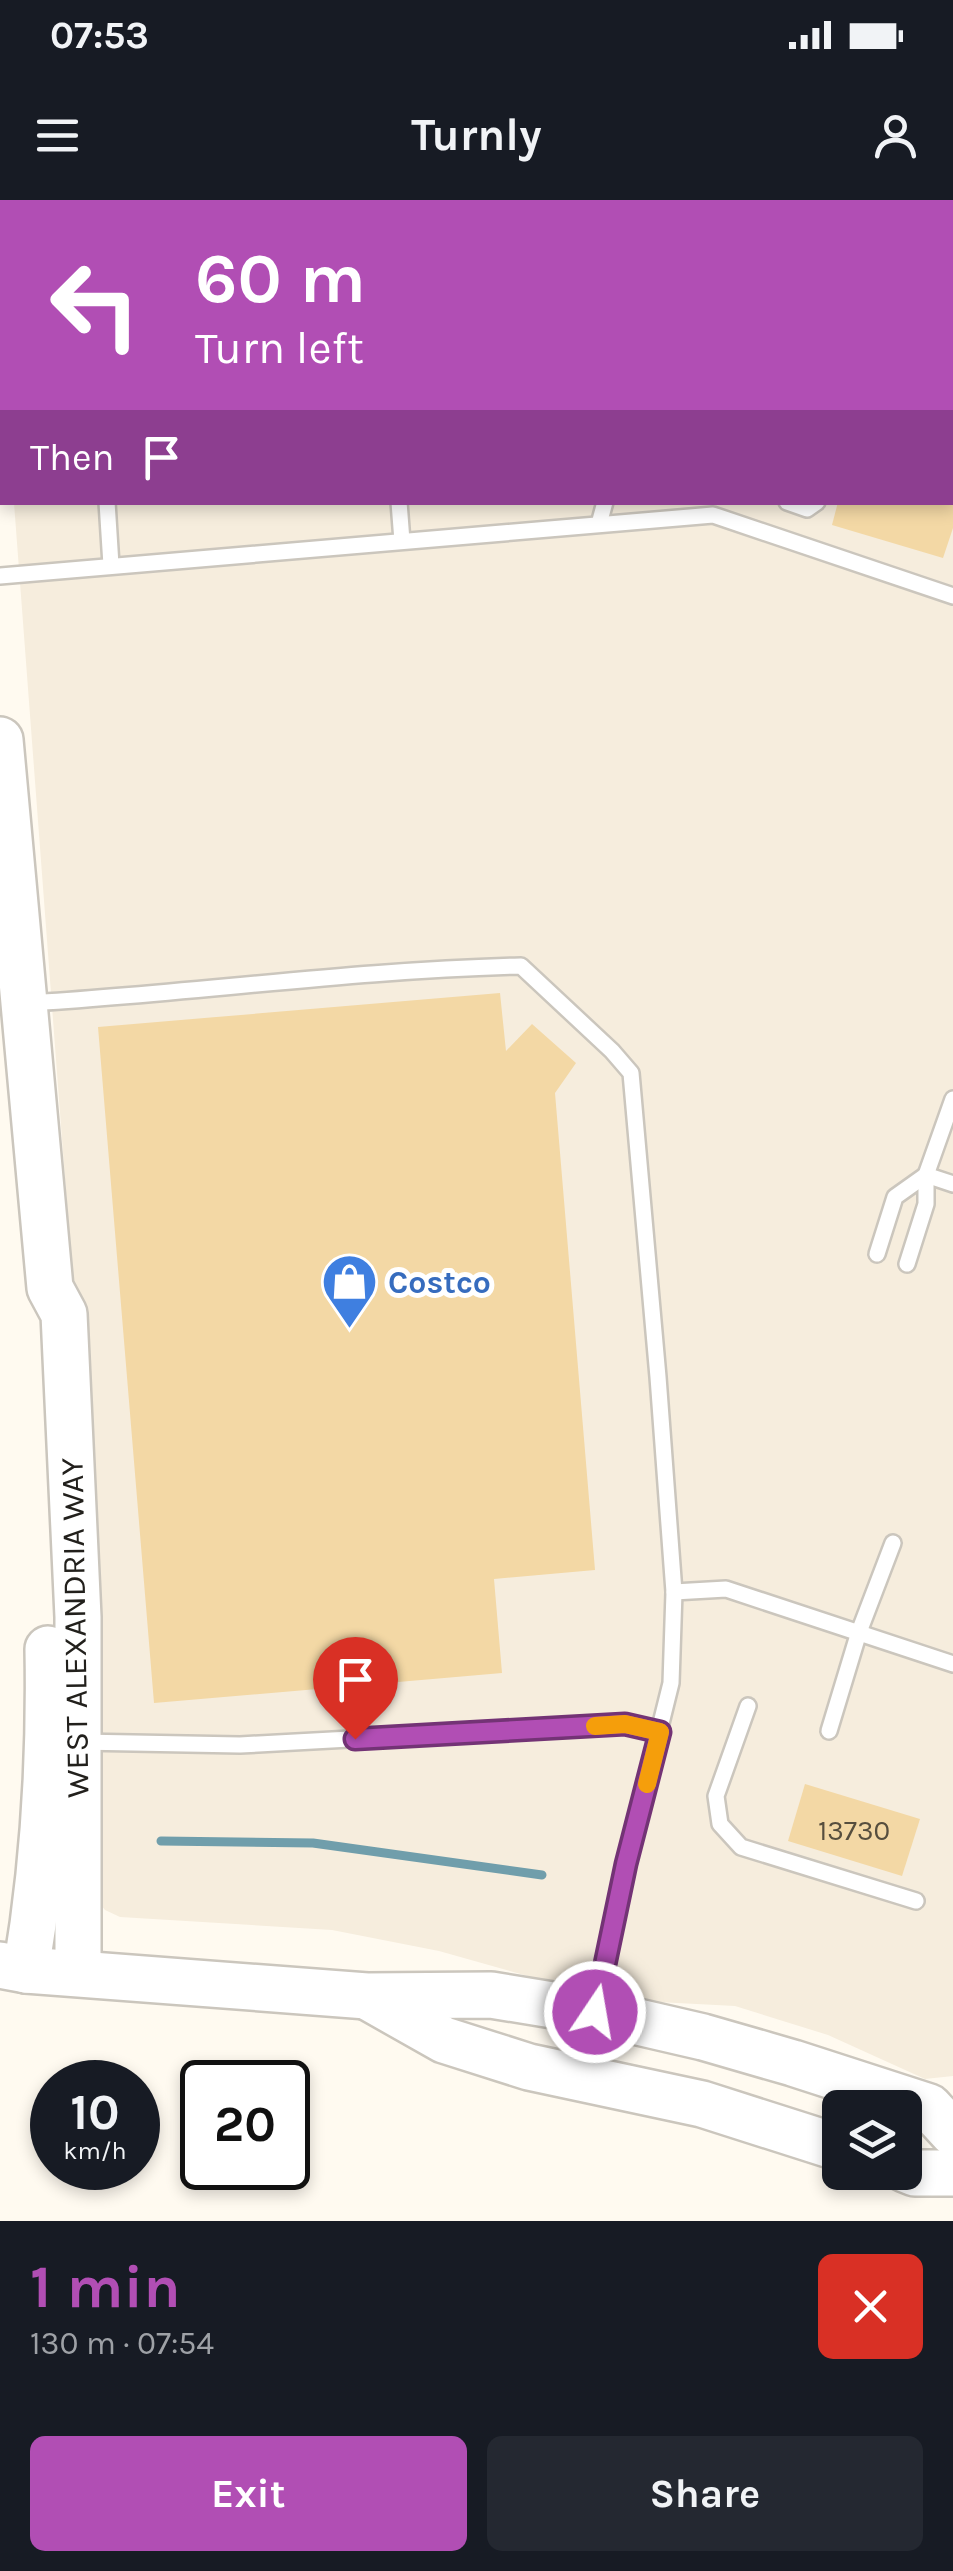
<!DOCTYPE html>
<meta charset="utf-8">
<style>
:root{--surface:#171b24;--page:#242831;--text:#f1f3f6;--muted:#9ea1a6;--accent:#b14eb4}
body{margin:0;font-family:Karla,sans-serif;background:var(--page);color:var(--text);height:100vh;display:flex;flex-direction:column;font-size:38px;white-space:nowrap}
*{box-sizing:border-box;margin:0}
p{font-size:32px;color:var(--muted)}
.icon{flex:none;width:55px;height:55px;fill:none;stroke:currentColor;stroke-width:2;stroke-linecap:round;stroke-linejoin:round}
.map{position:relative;height:2021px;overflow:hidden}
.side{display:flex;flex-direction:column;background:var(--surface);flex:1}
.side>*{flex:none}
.guide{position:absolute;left:0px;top:0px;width:955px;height:305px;box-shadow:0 5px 15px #0003;background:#b14eb4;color:#fff;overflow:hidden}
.fabs{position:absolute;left:822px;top:1890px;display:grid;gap:20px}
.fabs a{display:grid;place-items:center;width:100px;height:100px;border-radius:15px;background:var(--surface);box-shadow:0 5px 15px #0003;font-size:50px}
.speed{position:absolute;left:30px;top:1860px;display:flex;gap:20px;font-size:50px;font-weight:700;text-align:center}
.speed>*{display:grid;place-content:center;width:130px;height:130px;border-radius:50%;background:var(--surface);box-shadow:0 5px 15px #0003;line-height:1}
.speed small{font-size:25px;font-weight:400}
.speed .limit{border:5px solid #111;border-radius:15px;background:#fff;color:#111}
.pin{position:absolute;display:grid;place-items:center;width:85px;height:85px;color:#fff;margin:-102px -42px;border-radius:50% 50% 50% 0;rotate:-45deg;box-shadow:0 0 10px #0007}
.pin .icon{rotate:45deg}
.me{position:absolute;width:110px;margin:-55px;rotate:12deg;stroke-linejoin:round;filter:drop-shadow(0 0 8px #0008)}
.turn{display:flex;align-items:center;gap:35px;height:210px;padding:0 30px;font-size:45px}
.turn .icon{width:130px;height:130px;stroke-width:2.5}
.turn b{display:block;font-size:70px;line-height:85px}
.then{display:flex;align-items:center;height:95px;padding:0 30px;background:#0003;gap:20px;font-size:38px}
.round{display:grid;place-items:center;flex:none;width:105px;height:105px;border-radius:15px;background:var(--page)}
.overview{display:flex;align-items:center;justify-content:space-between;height:170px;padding:0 30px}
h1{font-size:60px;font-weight:700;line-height:75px;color:var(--accent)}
.cta{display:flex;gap:20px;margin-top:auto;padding:20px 30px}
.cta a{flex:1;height:115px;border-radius:15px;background:var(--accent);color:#fff;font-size:40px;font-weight:700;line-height:115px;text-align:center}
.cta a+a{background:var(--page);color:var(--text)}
.status{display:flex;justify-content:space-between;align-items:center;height:70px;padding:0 50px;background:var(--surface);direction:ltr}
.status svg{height:28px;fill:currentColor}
header{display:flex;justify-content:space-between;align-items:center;height:130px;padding:0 30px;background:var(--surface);font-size:45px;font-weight:700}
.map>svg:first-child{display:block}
.built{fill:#f6eddd}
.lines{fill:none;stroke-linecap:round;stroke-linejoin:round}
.stream{stroke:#709eab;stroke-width:9}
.building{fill:#f3d8a5}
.lane-casing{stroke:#cbc6bd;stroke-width:20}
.secondary-casing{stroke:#cbc6bd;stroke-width:50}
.lane{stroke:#fff;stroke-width:15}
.secondary{stroke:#fff;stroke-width:45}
.route-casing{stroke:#733375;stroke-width:25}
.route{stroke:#b14eb4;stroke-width:18}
.slow{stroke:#f59e0b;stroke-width:18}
.labels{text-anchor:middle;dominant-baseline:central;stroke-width:10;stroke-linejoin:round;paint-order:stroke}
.number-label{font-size:28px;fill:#564e3e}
.shop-label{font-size:32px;font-weight:bold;fill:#366cbe;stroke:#fff;text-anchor:start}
.street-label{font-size:32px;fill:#22201c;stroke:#fff}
</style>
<div class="status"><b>07:53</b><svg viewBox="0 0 49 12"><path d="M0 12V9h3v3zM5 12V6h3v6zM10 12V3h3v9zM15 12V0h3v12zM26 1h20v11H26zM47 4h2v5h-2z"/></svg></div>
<header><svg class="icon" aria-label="menu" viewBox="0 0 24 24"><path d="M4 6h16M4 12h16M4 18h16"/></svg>Turnly<svg class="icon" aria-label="person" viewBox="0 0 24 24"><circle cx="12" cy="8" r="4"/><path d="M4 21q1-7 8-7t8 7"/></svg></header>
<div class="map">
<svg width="953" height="2021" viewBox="0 0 953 2021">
<rect width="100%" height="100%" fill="#fffaf0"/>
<g class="built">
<path d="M0 0H768L776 2H2V166L0 131Z"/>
<path d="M953 62V1876L925 1879 828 1835 735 1806 658 1802 535 1778 439 1751 332 1730 120 1717 105 1710 95 1698 78 1151 14 303 952 302Z"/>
</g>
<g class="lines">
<path class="stream" d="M161 1641 313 1643 542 1675"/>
</g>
<g class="building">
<path d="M838 302H953V328L943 358 832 325Z"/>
<path d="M500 793 506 851 532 824 576 863 555 893 595 1370 494 1379 502 1473 154 1503 98 827Z"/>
<path d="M805 1584 920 1619 902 1676 788 1641Z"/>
</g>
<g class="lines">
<defs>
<g id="lane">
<path d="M701 2V0"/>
<path d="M107 302 111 365"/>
<path d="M399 302 402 341"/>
<path d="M787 302 807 309 817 302"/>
<path d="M599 324 605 302"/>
<path d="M0 376 713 315 953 396"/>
<path d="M30 803C194 793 357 770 521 766L612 851 631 873 658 1177 674 1392 671 1483 626 1664 596 1808"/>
<path d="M926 975 953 984"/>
<path d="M877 1054 895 997 926 975"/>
<path d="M907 1064 926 1004V975L953 899"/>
<path d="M674 1392 726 1389 953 1464"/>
<path d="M748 1506 716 1596 720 1624 741 1647 916 1701"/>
<path d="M829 1531 859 1432 893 1343"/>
<path d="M80 1542 240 1545 625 1524 660 1532"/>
</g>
<g id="secondary">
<path d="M833 0 841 2"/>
<path d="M952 38H953"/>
<path d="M0 540 50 1088 64 1114 78 1417V1773"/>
<path d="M0 1765 26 1770 367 1796 491 1795 595 1812 703 1837 793 1863 929 1907 953 1933"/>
<path d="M26 1770C44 1664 50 1556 48 1449"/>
<path d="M368 1797 444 1840 529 1867 702 1904 840 1948"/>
<path d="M905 1969 915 1973H953"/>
</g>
</defs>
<use href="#lane" class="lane-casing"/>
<use href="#secondary" class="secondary-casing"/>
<use href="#lane" class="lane"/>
<use href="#secondary" class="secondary"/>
</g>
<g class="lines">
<defs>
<path id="route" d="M355 1539 625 1524 660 1532 626 1664 595 1812"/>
</defs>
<use href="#route" class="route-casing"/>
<use href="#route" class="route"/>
<path class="slow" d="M595 1526 625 1524 660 1532 647 1584"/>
</g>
<defs>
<symbol id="shop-pin" viewBox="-11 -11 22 30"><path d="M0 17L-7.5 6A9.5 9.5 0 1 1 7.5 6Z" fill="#3f7fe0" stroke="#fff"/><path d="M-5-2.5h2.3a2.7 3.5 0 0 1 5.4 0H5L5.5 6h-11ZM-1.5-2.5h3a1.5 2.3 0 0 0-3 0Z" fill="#fff"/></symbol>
</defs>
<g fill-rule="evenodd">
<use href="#shop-pin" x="318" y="1050" width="63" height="86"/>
</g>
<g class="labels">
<g class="number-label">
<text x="854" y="1630">13730</text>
</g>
<g class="shop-label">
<text x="388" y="1082">Costco</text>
</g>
<g class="street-label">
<text transform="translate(75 1428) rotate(-91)">WEST ALEXANDRIA WAY</text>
</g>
</g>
</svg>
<div class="fabs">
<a><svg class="icon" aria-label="layers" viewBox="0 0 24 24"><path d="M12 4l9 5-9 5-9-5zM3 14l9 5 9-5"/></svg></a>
</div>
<div class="speed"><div>10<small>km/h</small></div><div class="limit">20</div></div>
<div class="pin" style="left:355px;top:1539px;background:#d93025"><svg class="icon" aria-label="arrive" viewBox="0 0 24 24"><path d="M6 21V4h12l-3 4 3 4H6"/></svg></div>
<svg class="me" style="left:595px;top:1812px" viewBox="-20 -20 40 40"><circle r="17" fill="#b14eb4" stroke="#fff" stroke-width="3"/><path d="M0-11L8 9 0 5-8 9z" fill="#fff"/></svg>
<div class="guide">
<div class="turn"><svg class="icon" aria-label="left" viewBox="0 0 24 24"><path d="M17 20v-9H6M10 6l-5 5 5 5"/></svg><div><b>60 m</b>Turn left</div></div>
<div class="then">Then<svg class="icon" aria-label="arrive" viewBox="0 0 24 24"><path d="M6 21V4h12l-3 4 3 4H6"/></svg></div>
</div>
</div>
<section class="side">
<div class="overview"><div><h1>1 min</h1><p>130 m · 07:54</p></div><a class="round" style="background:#d93025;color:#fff"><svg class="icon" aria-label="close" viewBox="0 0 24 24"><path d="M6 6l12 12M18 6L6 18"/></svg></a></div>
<div class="cta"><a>Exit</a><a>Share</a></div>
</section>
